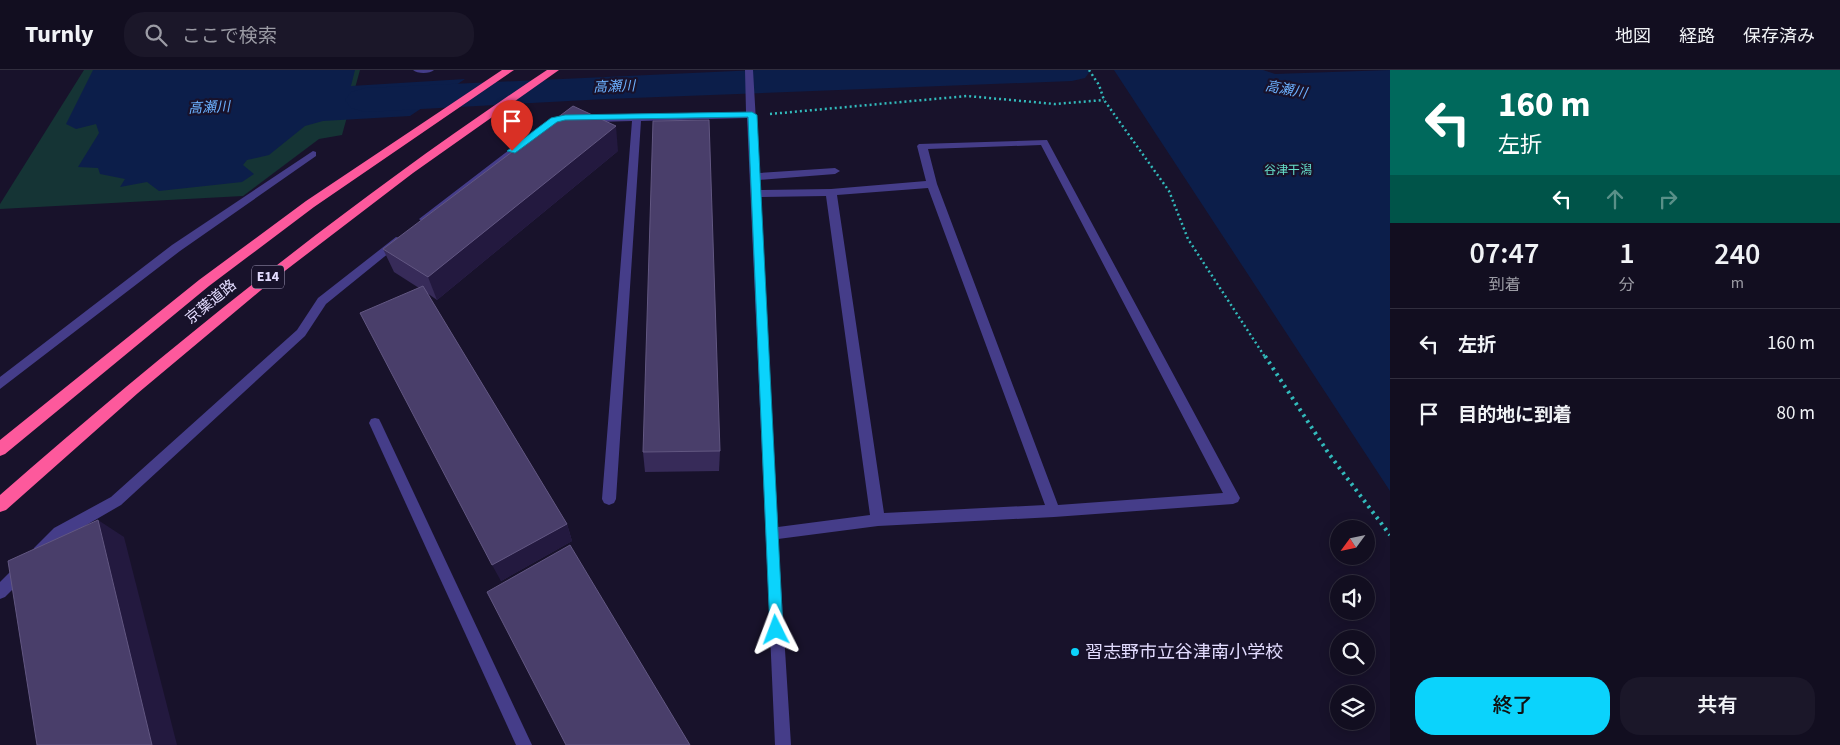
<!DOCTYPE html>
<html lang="ja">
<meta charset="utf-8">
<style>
:root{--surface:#120e20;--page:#1b1729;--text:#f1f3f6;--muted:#9c9ca5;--line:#312e3e;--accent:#0bd3fc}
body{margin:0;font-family:"Source Sans 3","Noto Sans JP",sans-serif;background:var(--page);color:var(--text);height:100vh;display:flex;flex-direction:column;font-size:19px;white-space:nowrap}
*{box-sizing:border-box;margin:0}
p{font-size:16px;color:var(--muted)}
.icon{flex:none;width:28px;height:28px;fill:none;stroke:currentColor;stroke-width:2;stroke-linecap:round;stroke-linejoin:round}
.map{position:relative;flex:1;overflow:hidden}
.sheet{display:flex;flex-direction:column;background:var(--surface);width:450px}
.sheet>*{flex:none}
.top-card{background:#00695c;color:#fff;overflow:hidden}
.needle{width:32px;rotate:237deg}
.tools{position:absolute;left:1330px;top:450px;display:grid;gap:10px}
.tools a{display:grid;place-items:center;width:45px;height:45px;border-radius:50%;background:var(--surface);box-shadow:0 2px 12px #0003,0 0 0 1px var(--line);font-size:25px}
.pin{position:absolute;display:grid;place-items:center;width:42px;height:42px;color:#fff;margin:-51px -21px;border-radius:50% 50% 50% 0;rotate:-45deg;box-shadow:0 0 5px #0007}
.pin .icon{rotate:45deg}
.me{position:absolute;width:55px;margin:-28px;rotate:357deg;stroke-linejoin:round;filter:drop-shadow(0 0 4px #0008)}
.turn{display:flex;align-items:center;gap:18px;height:105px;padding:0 25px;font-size:22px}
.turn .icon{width:65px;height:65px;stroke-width:2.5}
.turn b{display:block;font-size:35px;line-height:42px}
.lanes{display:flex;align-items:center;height:48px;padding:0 25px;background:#0003;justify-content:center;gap:25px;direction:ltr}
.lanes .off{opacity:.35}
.eta{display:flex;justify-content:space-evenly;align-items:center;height:85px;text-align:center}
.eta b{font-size:30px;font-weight:600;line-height:35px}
.cta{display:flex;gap:10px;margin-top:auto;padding:10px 25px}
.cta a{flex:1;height:58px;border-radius:20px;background:var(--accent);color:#111;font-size:20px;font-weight:600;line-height:58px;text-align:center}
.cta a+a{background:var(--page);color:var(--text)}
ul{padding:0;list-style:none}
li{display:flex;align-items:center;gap:15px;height:70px;padding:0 25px;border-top:1px solid var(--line)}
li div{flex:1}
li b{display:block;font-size:19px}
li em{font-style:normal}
header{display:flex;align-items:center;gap:30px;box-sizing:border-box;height:70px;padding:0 25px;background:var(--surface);border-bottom:1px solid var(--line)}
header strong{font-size:24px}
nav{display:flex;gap:28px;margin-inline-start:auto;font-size:18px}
.search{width:350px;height:45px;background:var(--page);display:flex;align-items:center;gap:12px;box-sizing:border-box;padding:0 18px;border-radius:20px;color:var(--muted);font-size:19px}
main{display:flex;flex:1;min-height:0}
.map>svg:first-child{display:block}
.green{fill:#153435}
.water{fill:#0c1e4a}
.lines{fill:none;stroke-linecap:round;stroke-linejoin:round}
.river{fill:#0c1e4a;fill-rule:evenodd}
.path-far1{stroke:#32bbbc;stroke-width:2.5;stroke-dasharray:2 3;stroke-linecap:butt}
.path{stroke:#32bbbc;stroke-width:4;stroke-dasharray:2.5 4.5;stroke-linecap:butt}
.minor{fill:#453d89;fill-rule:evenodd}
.highway{fill:#fd599c;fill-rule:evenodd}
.wall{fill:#372b59}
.shaded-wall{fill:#23193f}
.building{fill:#493e6a;stroke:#625782}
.route{fill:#0bd3fc;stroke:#0789a4}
.poi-dot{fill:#0bd3fc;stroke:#18122b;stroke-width:2}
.labels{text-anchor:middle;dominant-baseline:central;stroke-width:4.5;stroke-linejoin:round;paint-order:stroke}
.far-park-label{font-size:12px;fill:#67e0ca;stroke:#18122b}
.far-water-label{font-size:14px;font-style:italic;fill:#6cb0fd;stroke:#18122b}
.shield{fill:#18122b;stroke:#a69fbf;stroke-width:1}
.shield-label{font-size:14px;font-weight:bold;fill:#e3dcff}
.street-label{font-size:15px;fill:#e3dcff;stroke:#18122b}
.near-poi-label{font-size:18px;fill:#e3dcff;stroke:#18122b;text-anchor:start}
</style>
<header>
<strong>Turnly</strong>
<div class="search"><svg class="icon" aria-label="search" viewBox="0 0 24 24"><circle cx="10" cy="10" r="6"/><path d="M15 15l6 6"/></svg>ここで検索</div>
<nav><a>地図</a><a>経路</a><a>保存済み</a></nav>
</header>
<main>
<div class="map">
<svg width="1390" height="675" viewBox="0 0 1390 675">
<rect width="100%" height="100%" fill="#18122b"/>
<path class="green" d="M84 0H360L342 65 319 69 243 126 0 139V134Z"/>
<g class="water">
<path d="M93 0H355L351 16 465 9 410 46 323 51 305 56 269 85 247 90 243 95 254 104 242 112 159 121 147 112 120 117 125 109 100 104 98 98 78 97 99 63 96 54 76 59 66 54Z"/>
<path d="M1114 0H1263L1275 4 1390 0V421Z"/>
</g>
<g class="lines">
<path class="river" d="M757 0H1091L1085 8 1072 11 606 29 365 42 351 38 345 30 351 22 365 18Z"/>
<g class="path-far1">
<path d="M1089 0 1099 15 1104 30 1169 121 1188 169 1265 287"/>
<path d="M770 44 967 26 1055 34 1104 30"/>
</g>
<path class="path" d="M1265 286 1329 384 1390 465"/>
<g class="minor">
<path d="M413 0H434C430 4 417 4 413 0Z"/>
<path d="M745 0H753L759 103 835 98 840 101 835 104 759 110 760 120 831 119 926 111 917 76 919 74 1047 70 1240 428 1238 432 1233 434 1054 447 878 456 778 469 791 675H775L747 48 641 51 616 429 614 433 609 435 604 433 602 429 632 51 556 53 428 152 424 153 419 149 551 48 746 42ZM1041 75 1223 423 1058 435 937 114 928 79ZM928 118 1045 435 884 443 837 125ZM826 126 870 445 778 457 760 127Z"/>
<path d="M313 81 316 82V86L180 181 0 319V307L172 175Z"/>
<path d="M396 167 400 168 401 171 400 174 326 234 305 266 121 435 64 468 44 488 39 490 34 488 32 483 34 478 54 458 111 427 297 260 318 228Z"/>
<path d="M375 348 379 349 381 353 532 675H516L369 353 371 349Z"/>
<path d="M23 492 28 494 30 499 28 504 5 527 0 529V512L18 494Z"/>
</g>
<g class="highway">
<path d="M502 0H514L314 137 209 216 5 384 0 386V370L199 210 306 131Z"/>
<path d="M547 0H559L413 103 273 210 138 323 6 440 0 442V425C175 272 354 128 547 0Z"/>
</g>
</g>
<g class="wall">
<path d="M618 81 437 230 427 223 567 454 572 471 501 511 419 218 394 202 383 179Z"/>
<path d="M720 381 719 401 645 402 643 382Z"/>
</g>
<g class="shaded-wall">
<path d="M616 56 618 81 437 230 428 207Z"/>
<path d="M98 450 124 467 177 675H152Z"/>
<path d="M567 454 572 471 501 511 492 495Z"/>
</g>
<g class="building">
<path d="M573 36 616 56 428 207 383 179Z"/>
<path d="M709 50 720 381 643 382 653 51Z"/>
<path d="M423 216 567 454 492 495 360 243Z"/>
<path d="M98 450 152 675H37L8 491Z"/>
<path d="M570 475 690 675H566L487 522Z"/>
</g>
<path class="route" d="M752 42 757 45 783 560 781 565 776 566 772 565 770 560 748 47 565 50 557 52 515 83 507 81 551 48 565 45Z"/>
<circle class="poi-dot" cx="1075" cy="582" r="5"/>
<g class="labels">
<g class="far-park-label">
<text x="1288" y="100">谷津干潟</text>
</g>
<g class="far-water-label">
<text transform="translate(614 17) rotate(-2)">高瀬川</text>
<text transform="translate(1286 20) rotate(11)">高瀬川</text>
<text transform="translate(209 38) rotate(-3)">高瀬川</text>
</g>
<rect class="shield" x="252" y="195.5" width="32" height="23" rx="4"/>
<g class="shield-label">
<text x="268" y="207">E14</text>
</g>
<g class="street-label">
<text transform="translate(211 232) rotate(-39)">京葉道路</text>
</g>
<g class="near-poi-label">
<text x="1085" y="582">習志野市立谷津南小学校</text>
</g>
</g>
</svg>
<div class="tools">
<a><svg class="needle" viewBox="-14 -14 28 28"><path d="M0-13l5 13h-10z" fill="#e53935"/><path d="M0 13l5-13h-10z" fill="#9c9ca5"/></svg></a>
<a><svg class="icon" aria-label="sound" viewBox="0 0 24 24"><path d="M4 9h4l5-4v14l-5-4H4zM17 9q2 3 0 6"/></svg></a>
<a><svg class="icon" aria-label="search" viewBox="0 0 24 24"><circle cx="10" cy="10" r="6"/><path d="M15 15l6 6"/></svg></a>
<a><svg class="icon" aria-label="layers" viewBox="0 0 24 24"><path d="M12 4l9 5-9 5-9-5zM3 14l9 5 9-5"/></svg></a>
</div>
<div class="pin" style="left:512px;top:81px;background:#d93025"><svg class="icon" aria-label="arrive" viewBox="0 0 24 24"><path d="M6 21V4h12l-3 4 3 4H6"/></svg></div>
<svg class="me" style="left:776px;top:560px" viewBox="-20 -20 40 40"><path d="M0-17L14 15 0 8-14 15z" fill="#0bd3fc" stroke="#fff" stroke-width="4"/></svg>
</div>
<section class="sheet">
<div class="top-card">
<div class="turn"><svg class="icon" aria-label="left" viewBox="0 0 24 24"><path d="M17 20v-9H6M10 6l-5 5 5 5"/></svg><div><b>160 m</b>左折</div></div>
<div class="lanes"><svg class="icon" aria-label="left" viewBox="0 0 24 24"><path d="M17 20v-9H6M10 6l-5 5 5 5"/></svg><svg class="icon off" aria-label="ahead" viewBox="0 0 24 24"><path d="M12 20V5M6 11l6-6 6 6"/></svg><svg class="icon off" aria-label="right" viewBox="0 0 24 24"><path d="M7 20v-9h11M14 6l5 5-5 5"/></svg></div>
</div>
<div class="eta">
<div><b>07:47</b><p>到着</p></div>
<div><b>1</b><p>分</p></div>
<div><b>240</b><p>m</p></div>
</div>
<ul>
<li><svg class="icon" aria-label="left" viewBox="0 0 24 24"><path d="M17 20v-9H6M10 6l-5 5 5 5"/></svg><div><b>左折</b></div><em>160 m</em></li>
<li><svg class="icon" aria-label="arrive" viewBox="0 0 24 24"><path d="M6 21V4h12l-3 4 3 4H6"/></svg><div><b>目的地に到着</b></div><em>80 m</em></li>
</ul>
<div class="cta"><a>終了</a><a>共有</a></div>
</section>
</main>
